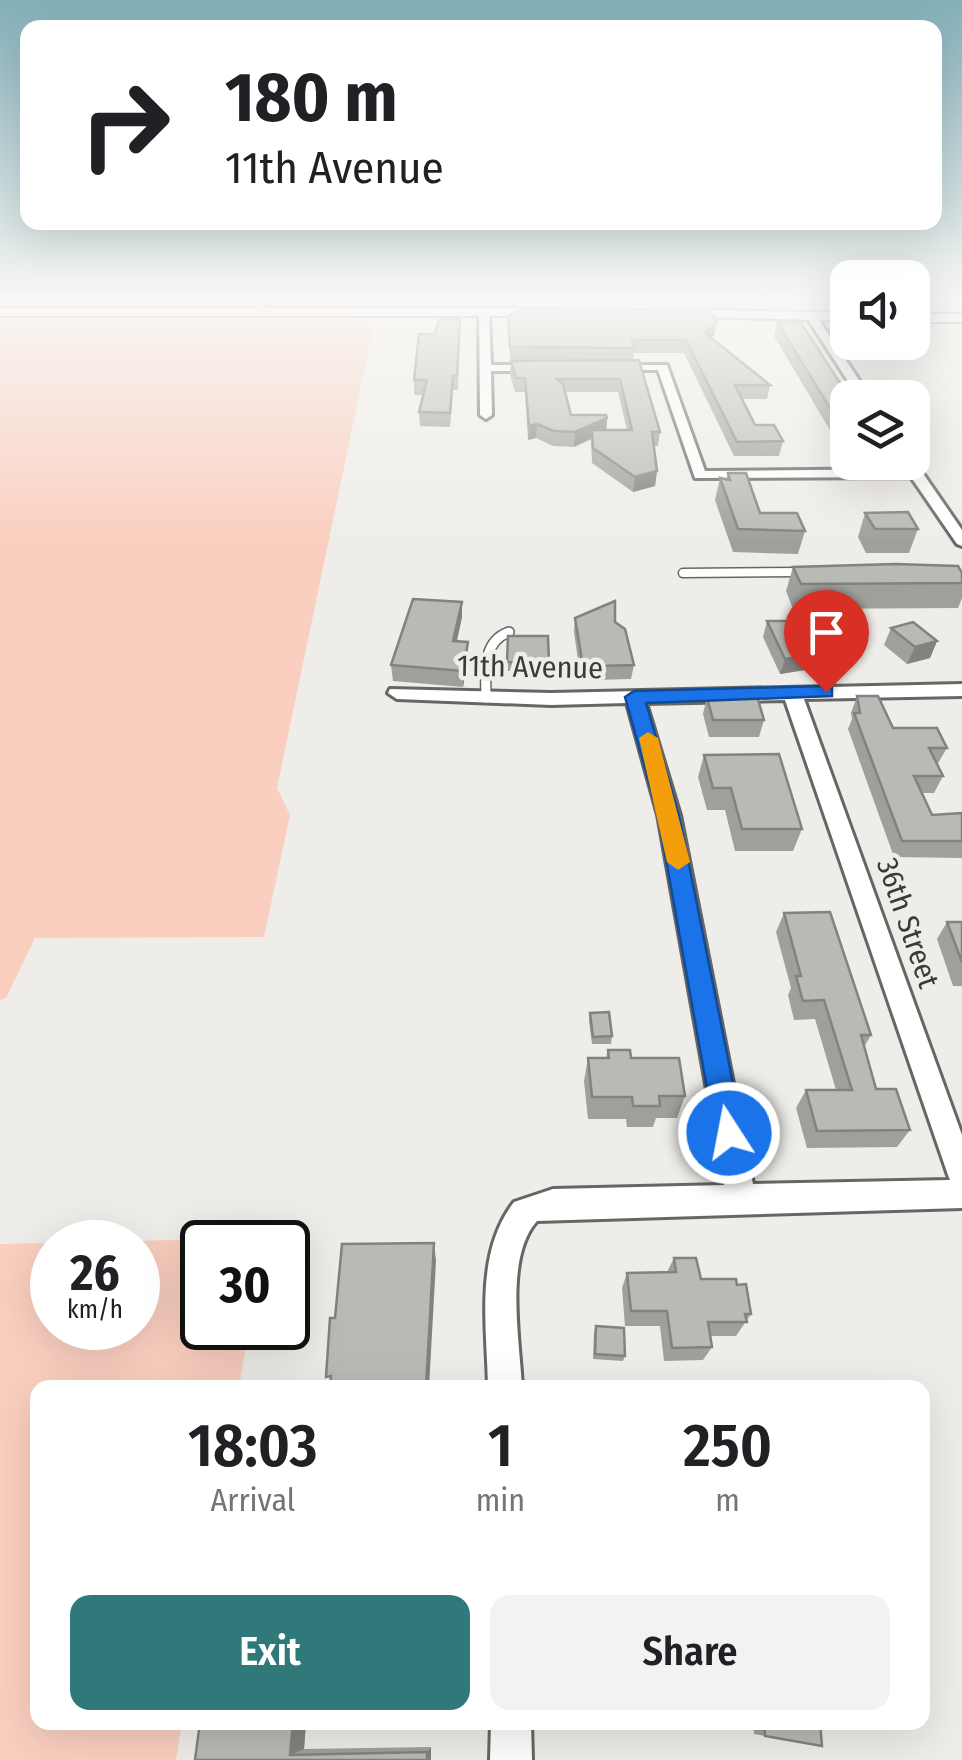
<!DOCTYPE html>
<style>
:root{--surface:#fff;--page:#f2f2f2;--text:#202124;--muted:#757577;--accent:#30797b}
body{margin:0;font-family:"Fira Sans Condensed",sans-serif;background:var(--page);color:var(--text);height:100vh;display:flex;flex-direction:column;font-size:38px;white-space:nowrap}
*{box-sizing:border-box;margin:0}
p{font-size:32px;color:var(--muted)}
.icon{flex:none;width:55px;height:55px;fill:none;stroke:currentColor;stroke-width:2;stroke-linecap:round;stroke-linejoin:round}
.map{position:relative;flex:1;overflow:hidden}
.drawer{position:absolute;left:30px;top:1380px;width:900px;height:350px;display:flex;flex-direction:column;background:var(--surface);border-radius:20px;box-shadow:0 10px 40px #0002}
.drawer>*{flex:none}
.guide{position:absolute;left:20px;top:20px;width:922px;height:210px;border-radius:20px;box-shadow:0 10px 40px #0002;background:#fff;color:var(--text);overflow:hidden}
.buttons{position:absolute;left:830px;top:260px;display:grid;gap:20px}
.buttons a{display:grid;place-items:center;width:100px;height:100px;border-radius:20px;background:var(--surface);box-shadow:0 10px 40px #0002;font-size:50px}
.speed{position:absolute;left:30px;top:1220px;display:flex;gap:20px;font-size:50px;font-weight:700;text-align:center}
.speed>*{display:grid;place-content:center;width:130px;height:130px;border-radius:50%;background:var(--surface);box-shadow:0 10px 40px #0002;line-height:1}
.speed small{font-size:25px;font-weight:400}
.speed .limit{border:5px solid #111;border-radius:15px;background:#fff;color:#111}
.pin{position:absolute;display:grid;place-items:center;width:85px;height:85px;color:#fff;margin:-102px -42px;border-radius:50% 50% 50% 0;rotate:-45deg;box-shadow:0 0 10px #0007}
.pin .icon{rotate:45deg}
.me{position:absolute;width:110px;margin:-55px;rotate:349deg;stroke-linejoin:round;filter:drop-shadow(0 0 8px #0008)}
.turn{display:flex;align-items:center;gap:35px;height:210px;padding:0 40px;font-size:45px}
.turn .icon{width:130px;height:130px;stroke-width:2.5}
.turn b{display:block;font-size:70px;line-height:85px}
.eta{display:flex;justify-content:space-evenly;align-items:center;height:170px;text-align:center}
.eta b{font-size:60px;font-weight:600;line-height:70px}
.primary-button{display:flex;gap:20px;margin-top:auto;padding:20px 40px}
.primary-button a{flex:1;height:115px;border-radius:20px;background:var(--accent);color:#fff;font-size:40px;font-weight:600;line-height:115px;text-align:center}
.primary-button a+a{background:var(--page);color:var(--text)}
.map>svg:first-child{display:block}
.green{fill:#facfbf}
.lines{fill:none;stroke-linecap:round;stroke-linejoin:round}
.service-far2-casing{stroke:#676662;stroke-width:9}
.service-far1-casing{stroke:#676662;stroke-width:11}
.service-casing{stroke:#676662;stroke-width:12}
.minor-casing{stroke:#676662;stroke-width:6}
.tertiary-casing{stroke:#676662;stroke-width:4}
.service-far2{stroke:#fff;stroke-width:6}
.service-far1{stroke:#fff;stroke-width:8}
.service{stroke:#fff;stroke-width:9}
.minor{fill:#fff;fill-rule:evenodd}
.tertiary{fill:#fff;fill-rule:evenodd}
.wall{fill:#9f9f9c;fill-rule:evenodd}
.shaded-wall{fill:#82827f}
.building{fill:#b9b9b5;stroke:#82827f;stroke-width:2.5}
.route{fill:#1a73e8;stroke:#114b97;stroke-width:2.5}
.slow{fill:#f59e0b}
.labels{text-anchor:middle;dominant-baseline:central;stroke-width:9;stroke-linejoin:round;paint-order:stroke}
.street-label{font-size:30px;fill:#3b3a39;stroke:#efede9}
</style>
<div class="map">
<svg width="962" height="1760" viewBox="0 0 962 1760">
<rect width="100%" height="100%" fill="#efede9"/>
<g class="green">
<path d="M0 317H355L372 333 277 788 290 815 264 937 35 938 6 998 0 1000Z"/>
<path d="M264 1238 263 1242H202V1328H249L239 1387 38 1388V1722L182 1723 176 1760H0V1244L52 1243V1328H138V1242H79Z"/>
</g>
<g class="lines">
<defs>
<path id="service-far2" d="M260 311 265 297"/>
<path id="service-far1" d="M683 573 803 572"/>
<path id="service" d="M486 698C486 674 481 642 509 632"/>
<g id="minor">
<path d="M484 309 489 312 491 365H538L544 368 538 371H491L492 415 486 419 480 415 479 312Z"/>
<path d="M811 313 815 314 871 398H859L806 316Z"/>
<path d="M606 365H667L705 471 906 469 902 462H912L913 459 962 530V546L957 544 911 477 695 478 658 370H610Z"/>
<path d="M962 684V696L804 699 962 1135V1208L537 1221C504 1257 520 1341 522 1388H488C487 1326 474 1254 514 1202L553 1189 724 1185 658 815 627 703 551 705 397 699 388 693 390 689 551 693ZM785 700 948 1175 950 1180 753 1184 680 815 646 703Z"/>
<path d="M491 1722H531L532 1760H490Z"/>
</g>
<g id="tertiary">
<path d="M0 308H553L559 312 553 316H0Z"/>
<path d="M676 309 848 313V321L671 316 670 313Z"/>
<rect x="912" y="314" width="50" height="8"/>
</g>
</defs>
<use href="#service-far2" class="service-far2-casing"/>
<use href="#service-far1" class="service-far1-casing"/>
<use href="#service" class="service-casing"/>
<use href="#minor" class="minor-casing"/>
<use href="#tertiary" class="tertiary-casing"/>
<use href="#service-far2" class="service-far2"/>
<use href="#service-far1" class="service-far1"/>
<use href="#service" class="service"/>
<use href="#minor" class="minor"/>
<use href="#tertiary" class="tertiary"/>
</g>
<g class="wall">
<path d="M172 297H200L196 304H173Z"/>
<path d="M286 297H306L305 301H286Z"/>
<path d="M508 316 714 336 712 338 770 385 767 399H742L755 425 783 441 779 456H734L684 353H634L633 360 660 432 658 446H653L657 471 655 486 633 492 592 463 591 439 574 447 553 446 536 438 528 440 525 392H515L510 375 511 361H577L510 360ZM565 392H618L627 430H606L607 418 571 415Z"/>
<path d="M460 319 458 390H453L450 427 420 426 419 412 423 395H414V380L435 334Z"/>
<path d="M777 322 848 398V452H843L774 336Z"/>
<path d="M728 473 760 513 805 531 798 554 733 552 715 500 720 478 726 480Z"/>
<path d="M865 513 918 529 909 553H866L858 537Z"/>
<path d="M793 567 962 573V598L958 608 793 609 786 591Z"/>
<path d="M462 602V617L457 641 468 658 463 687 393 681 391 665Z"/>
<path d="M575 618 615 622 634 665 631 679 596 680 594 674H580L574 632Z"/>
<path d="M767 621 805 670 780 674 763 637Z"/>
<path d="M891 628 937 641 930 658 907 664 884 645Z"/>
<path d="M508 636 549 663 548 672 507 671Z"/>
<path d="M857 696 893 728 947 748 937 765 943 776 934 793H922L932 815 962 813V858L894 857 848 729 852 719 851 713Z"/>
<path d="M707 697 764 720 759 737H709L703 714Z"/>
<path d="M704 755 802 829 793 851H735L725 810H707L698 777Z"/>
<path d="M784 913 871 1035 864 1047 876 1089 910 1130 897 1147 807 1148 796 1108 806 1090H836L815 1019 794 1020 788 995 791 988 776 932Z"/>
<path d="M947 922H962V986H953L937 939Z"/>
<path d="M590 1013 612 1036 611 1044H592L589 1021Z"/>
<path d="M608 1050 631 1058 685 1096 677 1118H656L653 1127H627L626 1119H588L584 1081 588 1058H606Z"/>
<path d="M674 1258 701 1279 737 1285 751 1314 736 1336H710L712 1347 703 1360 664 1361 660 1326H625L622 1288 627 1273 667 1272Z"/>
<path d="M596 1326 625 1356 623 1361 593 1359 594 1332Z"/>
<path d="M200 1722H306L304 1749 431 1747V1760H195Z"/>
<path d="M753 1722H820L765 1736 754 1734Z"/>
</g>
<g class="shaded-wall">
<path d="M717 323 714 336 703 346 705 333Z"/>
<path d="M607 418 606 433 592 430 591 439 574 447 575 432Z"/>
<path d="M537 424 536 438 528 440 529 426Z"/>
<path d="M657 471 655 486 633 492 635 477Z"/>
<path d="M462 602V617L453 657V641Z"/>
<path d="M937 641 930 658 907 664 915 647Z"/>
<path d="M468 642V658L463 687V671Z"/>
<path d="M810 655 805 670 780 674 785 659Z"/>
<path d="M434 1243 436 1261 429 1388H426Z"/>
<path d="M293 1722H306L304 1749 290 1755Z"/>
<path d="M431 1747V1760H427V1752Z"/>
</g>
<g class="building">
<path d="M524 308 710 310 717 323 705 333 770 385H735L755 425H774L783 441 737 442 686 340H632L635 348 510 347 508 316Z"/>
<path d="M460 319 457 376H453L450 413 419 412 427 380H414L419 334H435L439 320Z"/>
<path d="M777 322 801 323 850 398H848V437Z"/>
<path d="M639 360 660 432H652L657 471 635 477 593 448 592 430H632L620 379H557L563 384 571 415H606L607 418 575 432 554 431 537 424 529 426 525 378H516L511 361Z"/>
<path d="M728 473H746L760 513H797L805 531 738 529 720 478 730 480Z"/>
<path d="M908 512 918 529H875L865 513Z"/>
<path d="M895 564 958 566 962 573V583L801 584 793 567Z"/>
<path d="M413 599 462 602 453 641 468 642 463 671 391 665Z"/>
<path d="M615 601V622L625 629 634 665 597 666 596 660H582L575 618Z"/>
<path d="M767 621H794L810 655 785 659Z"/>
<path d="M913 622 937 641 915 647 891 628Z"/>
<path d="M508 636H548L549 663 507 662Z"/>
<path d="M757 696 764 720H713L707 697Z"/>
<path d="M857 696H878L893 728H937L947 748H929L943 776H914L932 815 962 813V841H902L854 713H860Z"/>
<path d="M779 754 802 829H742L731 788H713L704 755Z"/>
<path d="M830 912 871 1035H861L876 1089H896L910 1130 817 1131 806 1090H852L824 1000 803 1001 796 976H801L784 913Z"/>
<path d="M947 922H962V962Z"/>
<path d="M609 1012 612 1036 593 1037 590 1013Z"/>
<path d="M608 1050H630L631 1058H679L685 1096H659L660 1106H633L632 1097H592L588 1058H609Z"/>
<path d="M434 1243 426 1388H330L331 1376 326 1377 330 1318H335L342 1244Z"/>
<path d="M674 1258H696L701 1279H736L737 1285 746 1284 751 1314H745L747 1322H708L712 1347 672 1348 667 1311H631L627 1273 676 1272Z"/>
<path d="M596 1326 624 1328 625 1356 595 1354Z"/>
<path d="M200 1722H293L290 1755 427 1752V1760H195Z"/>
<path d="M764 1722H820L822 1746 765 1736Z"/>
</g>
<linearGradient id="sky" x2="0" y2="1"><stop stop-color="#83b0b9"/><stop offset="0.55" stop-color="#f8f7f5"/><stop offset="1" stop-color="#f8f7f5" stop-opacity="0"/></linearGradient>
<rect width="962" height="544" fill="url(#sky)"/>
<path class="route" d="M826 686 832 688V696L646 703 679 815 743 1133 739 1143 729 1146 719 1143 715 1133 658 815 625 697 634 691Z"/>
<path class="slow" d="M648 732 658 738 690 862 678 870 667 862 639 738Z"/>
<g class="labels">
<g class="street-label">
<text transform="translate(530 667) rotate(1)">11th Avenue</text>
<text transform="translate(908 923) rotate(71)">36th Street</text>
</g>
</g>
</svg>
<div class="buttons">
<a><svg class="icon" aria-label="sound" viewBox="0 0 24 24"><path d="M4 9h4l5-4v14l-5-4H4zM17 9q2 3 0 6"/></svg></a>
<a><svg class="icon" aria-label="layers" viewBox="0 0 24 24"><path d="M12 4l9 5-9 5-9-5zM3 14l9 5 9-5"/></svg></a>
</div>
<div class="speed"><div>26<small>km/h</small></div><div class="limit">30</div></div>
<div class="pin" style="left:826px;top:692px;background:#d93025"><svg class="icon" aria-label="arrive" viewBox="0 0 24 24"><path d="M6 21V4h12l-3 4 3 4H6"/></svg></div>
<svg class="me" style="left:729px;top:1133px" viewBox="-20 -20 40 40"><circle r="17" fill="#1a73e8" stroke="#fff" stroke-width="3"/><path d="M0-11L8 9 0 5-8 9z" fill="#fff"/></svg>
<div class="guide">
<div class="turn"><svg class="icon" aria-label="right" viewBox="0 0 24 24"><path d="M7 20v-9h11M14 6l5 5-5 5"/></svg><div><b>180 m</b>11th Avenue</div></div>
</div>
<section class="drawer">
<div class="eta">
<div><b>18:03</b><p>Arrival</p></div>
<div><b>1</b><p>min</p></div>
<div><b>250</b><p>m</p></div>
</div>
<div class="primary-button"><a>Exit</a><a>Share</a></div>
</section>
</div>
